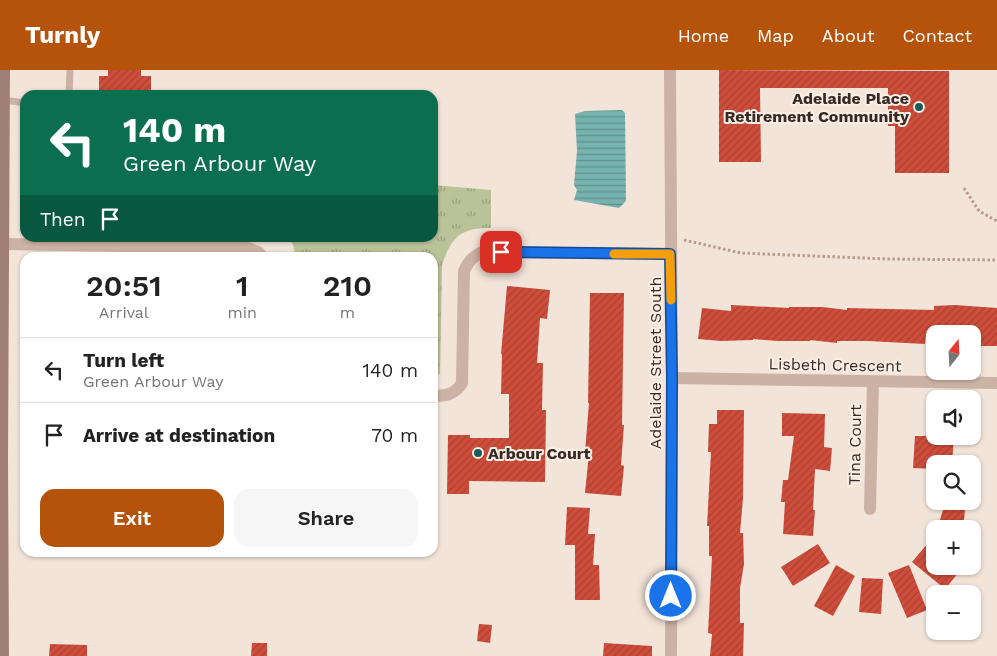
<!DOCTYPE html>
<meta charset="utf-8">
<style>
:root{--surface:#fff;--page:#f6f6f6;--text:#222;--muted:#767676;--line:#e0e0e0;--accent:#b45309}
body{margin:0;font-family:"Work Sans",sans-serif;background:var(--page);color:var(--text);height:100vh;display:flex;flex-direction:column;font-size:19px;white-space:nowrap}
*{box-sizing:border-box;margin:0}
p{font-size:16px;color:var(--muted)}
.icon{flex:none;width:28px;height:28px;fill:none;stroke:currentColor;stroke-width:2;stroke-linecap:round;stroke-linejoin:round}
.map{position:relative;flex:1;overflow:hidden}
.details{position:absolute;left:20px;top:182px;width:418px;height:305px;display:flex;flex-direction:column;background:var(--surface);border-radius:15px;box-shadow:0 1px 4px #0004}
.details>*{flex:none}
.top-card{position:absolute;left:20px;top:20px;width:418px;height:152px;border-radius:15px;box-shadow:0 1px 4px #0004;background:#0b6e4f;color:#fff;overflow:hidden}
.needle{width:32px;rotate:18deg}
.buttons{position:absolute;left:926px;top:255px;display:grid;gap:10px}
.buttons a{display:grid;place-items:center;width:55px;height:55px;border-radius:10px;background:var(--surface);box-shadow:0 1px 4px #0004;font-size:25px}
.pin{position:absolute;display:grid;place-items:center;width:42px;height:42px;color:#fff;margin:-21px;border-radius:10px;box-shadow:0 2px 8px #0006}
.me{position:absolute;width:55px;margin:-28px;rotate:0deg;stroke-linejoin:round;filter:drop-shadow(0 0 4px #0008)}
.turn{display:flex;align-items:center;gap:18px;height:105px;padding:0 20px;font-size:22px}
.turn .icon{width:65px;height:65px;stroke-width:2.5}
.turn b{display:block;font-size:35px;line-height:42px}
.then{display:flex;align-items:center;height:48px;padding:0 20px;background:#0003;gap:10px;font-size:19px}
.eta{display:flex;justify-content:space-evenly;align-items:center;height:85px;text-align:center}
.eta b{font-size:30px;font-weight:600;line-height:35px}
.action{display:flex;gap:10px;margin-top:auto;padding:10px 20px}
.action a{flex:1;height:58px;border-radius:15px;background:var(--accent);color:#fff;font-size:20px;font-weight:600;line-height:58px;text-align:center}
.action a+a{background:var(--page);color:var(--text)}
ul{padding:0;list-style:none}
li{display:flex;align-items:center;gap:15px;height:65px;padding:0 20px;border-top:1px solid var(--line)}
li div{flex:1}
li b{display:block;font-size:19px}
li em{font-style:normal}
header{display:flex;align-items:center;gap:30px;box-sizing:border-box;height:70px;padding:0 25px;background:var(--accent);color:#fff}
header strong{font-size:24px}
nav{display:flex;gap:28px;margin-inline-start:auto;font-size:18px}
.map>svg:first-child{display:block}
.park{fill:url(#park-tufts)}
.water{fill:url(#water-rules)}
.building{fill:url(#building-hatch)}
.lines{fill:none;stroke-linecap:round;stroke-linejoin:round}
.path{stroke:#b89b8e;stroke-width:3;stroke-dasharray:2.5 2.5;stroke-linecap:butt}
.lane{stroke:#ccb2a4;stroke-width:7}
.street{stroke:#ccb2a4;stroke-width:12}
.secondary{stroke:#a08075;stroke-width:12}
.route-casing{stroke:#114b97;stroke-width:12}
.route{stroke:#1a73e8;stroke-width:9}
.slow{stroke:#f59e0b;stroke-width:9}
.poi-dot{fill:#195b58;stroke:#fbefe5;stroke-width:2}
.labels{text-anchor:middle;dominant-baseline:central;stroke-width:4;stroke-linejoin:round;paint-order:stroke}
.poi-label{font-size:16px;font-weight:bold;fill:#372a26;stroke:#fbefe5;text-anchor:end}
.street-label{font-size:16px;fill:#372a26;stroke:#fbefe5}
</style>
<header>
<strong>Turnly</strong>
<nav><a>Home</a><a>Map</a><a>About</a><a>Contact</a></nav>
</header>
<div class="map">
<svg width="997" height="586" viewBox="0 0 997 586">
<defs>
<pattern id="park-tufts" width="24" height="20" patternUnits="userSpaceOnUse" patternTransform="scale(1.25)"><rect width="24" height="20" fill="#bac398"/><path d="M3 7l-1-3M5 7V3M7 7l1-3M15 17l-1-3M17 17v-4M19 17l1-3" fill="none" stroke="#989f7c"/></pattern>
<pattern id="water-rules" width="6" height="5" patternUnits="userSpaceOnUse" patternTransform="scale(1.25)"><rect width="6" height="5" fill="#76b2ae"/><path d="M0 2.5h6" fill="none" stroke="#62918d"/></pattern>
<pattern id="building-hatch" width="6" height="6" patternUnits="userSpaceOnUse" patternTransform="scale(1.25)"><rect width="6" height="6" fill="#cf4e3b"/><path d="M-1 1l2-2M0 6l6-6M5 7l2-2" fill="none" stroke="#a94131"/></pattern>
</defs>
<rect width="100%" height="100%" fill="#f3e4d9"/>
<path class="park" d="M433 115 491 120V158C461 158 452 166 442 195L440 304H433L432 188 295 187 293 174 288 168H432Z"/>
<path class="water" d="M622 40 625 43 626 131 619 138 574 130 577 120 574 115 577 81 575 44 585 41Z"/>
<g class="building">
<path d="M108 0H141V6H151V25H99V6H108Z"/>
<path d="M719 0 949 1V103H895V56H888V18H760L761 92H719Z"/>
<path d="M507 216 550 220 547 249 540 248 537 293H543L542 340H546L545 412 469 411V424H447L448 365H470V368H509V324H501L502 284H501Z"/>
<path d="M590 223H624L622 355H624L621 395 624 396 621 426 585 423 589 383 585 382 589 333H588Z"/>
<path d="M731 235 789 238V237H822L847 240V238L934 240V236L955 235 997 238V276H972V264H926L925 274 868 271H837V273L810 270V271H778L753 269V270L721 271 698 269 702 238 731 241Z"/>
<path d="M717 340H744L743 428 740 463H743L744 494 740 518V553H744L743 586H710L712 564 708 563 712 486H709V456H707L711 382H708L709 354H717Z"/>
<path d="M782 343 825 344 824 377 832 378 830 401 815 399 813 440H815L813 466 783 464 785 432H781L783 410H788L794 366H782Z"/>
<path d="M915 366H954L952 394H935V399L913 398Z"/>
<path d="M946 431H966L963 459H937Z"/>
<path d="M567 437 590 438 588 464H595L593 495H599L600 530H575V475H565Z"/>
<path d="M935 465V496H952L959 502 945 519 912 492Z"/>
<path d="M818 474 830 493 793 516 781 497Z"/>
<path d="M836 495 855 506 833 546 814 536Z"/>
<path d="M909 495 927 540 907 548 888 503Z"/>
<path d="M862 508 883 509 881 544 859 542Z"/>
<path d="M479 554 492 555 490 573 477 571Z"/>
<path d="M252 573H267V586H251Z"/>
<path d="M604 573 652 576V586H603Z"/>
<path d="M50 574 87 575V586H49Z"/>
</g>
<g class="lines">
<g class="path">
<path d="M964 118 979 141 997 151"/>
<path d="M684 170 741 183 887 189 997 190"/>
</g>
<g class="lane">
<path d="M69 25 70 0"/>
<path d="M4 30 25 33"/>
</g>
<g class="street">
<path d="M670 0 672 308 671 586"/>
<path d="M4 174 248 178 258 182 264 188"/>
<path d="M672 308 997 313"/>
<path d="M432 326C445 326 455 325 462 313L464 201C468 192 472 187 482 182L670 184"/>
<path d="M870 439 873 312"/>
</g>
<path class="secondary" d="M3 586 2 388 4 0"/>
</g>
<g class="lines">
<defs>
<path id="route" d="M501 182 670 184 672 308 671 526"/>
</defs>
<use href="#route" class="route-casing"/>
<use href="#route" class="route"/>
<path class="slow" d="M614 184H670L671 230"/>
</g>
<g class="poi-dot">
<circle cx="919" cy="37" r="5"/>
<circle cx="478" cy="383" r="5"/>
</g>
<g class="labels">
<g class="poi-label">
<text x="909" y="28">Adelaide Place<tspan x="909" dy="18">Retirement Community</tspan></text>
<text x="488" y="383" text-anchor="start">Arbour Court</text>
</g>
<g class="street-label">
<text transform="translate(655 293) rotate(-90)">Adelaide Street South</text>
<text transform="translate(835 295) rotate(1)">Lisbeth Crescent</text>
<text transform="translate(855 375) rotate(-89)">Tina Court</text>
</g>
</g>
</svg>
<div class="buttons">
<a><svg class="needle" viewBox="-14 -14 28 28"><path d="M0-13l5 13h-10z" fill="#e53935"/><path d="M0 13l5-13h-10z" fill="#767676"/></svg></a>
<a><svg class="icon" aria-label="sound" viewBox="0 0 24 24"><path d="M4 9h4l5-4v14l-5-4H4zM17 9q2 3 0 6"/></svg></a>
<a><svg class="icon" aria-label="search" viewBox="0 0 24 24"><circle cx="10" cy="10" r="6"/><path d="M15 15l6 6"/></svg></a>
<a>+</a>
<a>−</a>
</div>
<div class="pin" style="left:501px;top:182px;background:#d93025"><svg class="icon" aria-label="arrive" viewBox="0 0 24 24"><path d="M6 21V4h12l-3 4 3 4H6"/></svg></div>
<svg class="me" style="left:671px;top:526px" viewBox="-20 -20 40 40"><circle r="17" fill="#1a73e8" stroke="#fff" stroke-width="3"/><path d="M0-11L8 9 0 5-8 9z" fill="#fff"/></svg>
<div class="top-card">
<div class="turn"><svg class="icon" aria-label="left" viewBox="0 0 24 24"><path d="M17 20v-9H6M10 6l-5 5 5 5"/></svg><div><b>140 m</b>Green Arbour Way</div></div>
<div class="then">Then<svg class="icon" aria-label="arrive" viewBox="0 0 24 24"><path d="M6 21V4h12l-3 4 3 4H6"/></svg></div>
</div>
<section class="details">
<div class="eta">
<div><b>20:51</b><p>Arrival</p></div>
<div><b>1</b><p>min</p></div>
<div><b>210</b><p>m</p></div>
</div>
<ul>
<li><svg class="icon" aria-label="left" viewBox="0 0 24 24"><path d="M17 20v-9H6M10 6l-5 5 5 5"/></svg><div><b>Turn left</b><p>Green Arbour Way</p></div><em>140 m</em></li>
<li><svg class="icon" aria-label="arrive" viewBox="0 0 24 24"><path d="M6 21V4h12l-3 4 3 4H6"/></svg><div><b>Arrive at destination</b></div><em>70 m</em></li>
</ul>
<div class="action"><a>Exit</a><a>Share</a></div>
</section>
</div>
